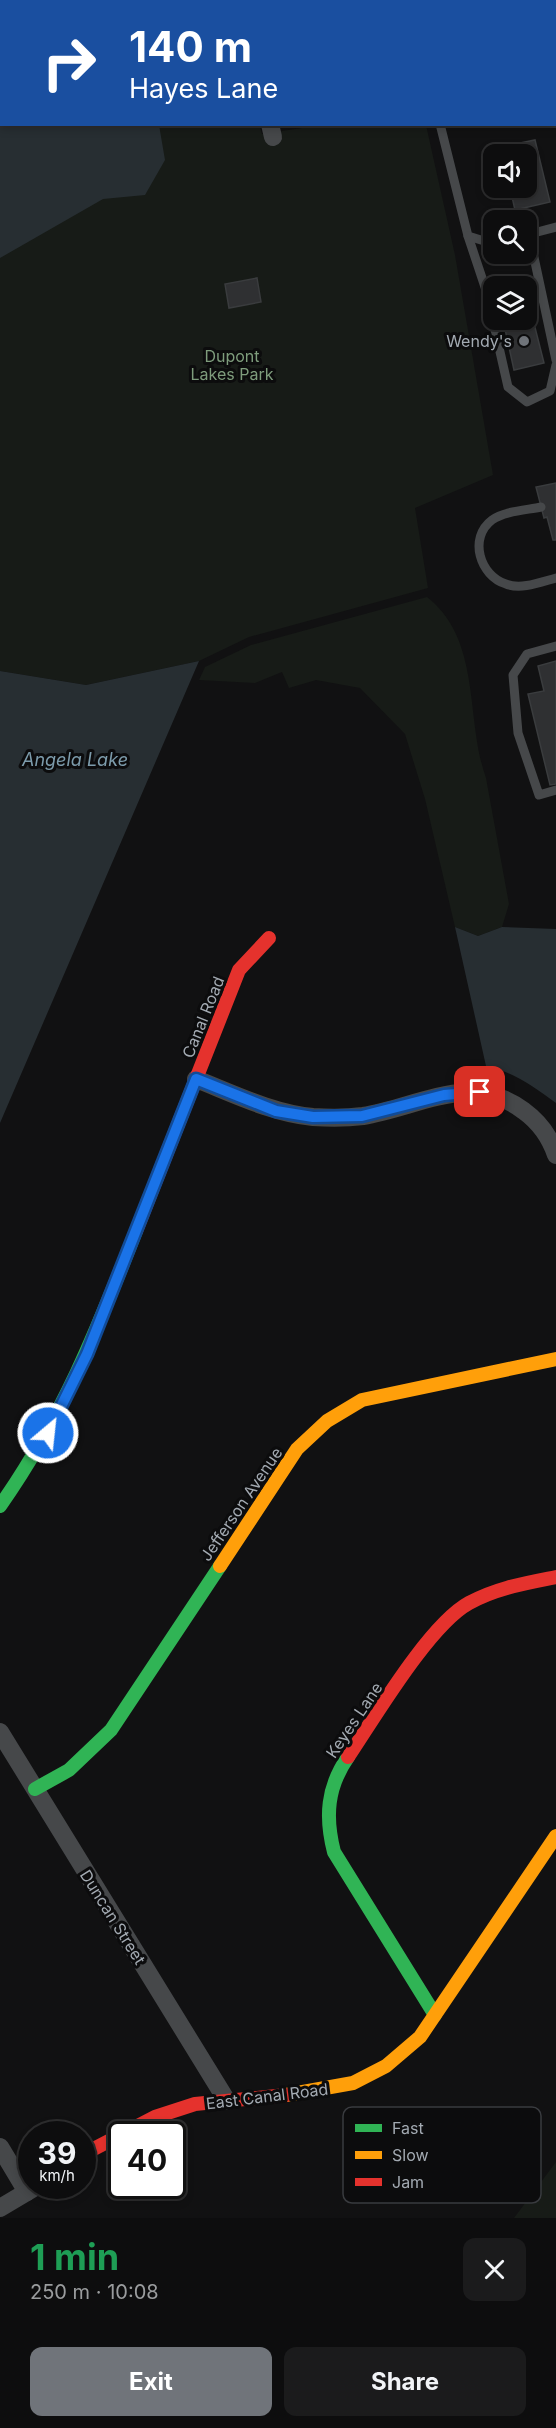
<!DOCTYPE html>
<meta charset="utf-8">
<style>
:root{--surface:#0d0d0e;--page:#1b1b1c;--text:#f1f3f6;--muted:#9a9c9e;--line:#2d2d2e;--accent:#70747a}
body{margin:0;font-family:Inter,sans-serif;background:var(--page);color:var(--text);height:100vh;display:flex;flex-direction:column;font-size:22px;white-space:nowrap}
*{box-sizing:border-box;margin:0}
p{font-size:20px;color:var(--muted)}
.icon{flex:none;width:33px;height:33px;fill:none;stroke:currentColor;stroke-width:2;stroke-linecap:round;stroke-linejoin:round}
.map{position:relative;height:2218px;overflow:hidden}
.side{display:flex;flex-direction:column;background:var(--surface);flex:1}
.side>*{flex:none}
.top-card{position:absolute;left:0px;top:0px;width:556px;height:126px;box-shadow:0 3px 9px #0003,0 0 0 2px var(--line);background:#1a4fa0;color:#fff;overflow:hidden}
.controls{position:absolute;left:483px;top:144px;display:grid;gap:12px}
.controls a{display:grid;place-items:center;width:54px;height:54px;border-radius:12px;background:var(--surface);box-shadow:0 3px 9px #0003,0 0 0 2px var(--line);font-size:30px}
.speed{position:absolute;left:18px;top:2121px;display:flex;gap:12px;font-size:30px;font-weight:700;text-align:center}
.speed>*{display:grid;place-content:center;width:78px;height:78px;border-radius:50%;background:var(--surface);box-shadow:0 3px 9px #0003,0 0 0 2px var(--line);line-height:1}
.speed small{font-size:15px;font-weight:400}
.speed .limit{border:3px solid #111;border-radius:9px;background:#fff;color:#111}
.pin{position:absolute;display:grid;place-items:center;width:51px;height:51px;color:#fff;margin:-26px;border-radius:12px;box-shadow:0 3px 9px #0006}
.me{position:absolute;width:66px;margin:-33px;rotate:28deg;stroke-linejoin:round;filter:drop-shadow(0 0 4px #0008)}
.turn{display:flex;align-items:center;gap:21px;height:126px;padding:0 30px;font-size:27px}
.turn .icon{width:78px;height:78px;stroke-width:2.5}
.turn b{display:block;font-size:42px;line-height:51px}
.round{display:grid;place-items:center;flex:none;width:63px;height:63px;border-radius:12px;background:var(--page)}
.summary{display:flex;align-items:center;justify-content:space-between;height:102px;padding:0 30px}
h1{font-size:36px;font-weight:700;line-height:45px;color:#1e9e55}
.button{display:flex;gap:12px;margin-top:auto;padding:12px 30px}
.button a{flex:1;height:69px;border-radius:12px;background:var(--accent);color:#fff;font-size:24px;font-weight:700;line-height:69px;text-align:center}
.button a+a{background:var(--page);color:var(--text)}
.map>svg:first-child{display:block}
.green{fill:#171b17}
.water{fill:#272e32}
.building{fill:#2f3032;stroke:#3a3c3e;stroke-width:1.5}
.lines{fill:none;stroke-linecap:round;stroke-linejoin:round}
.lane{stroke:#46484a;stroke-width:9}
.street{stroke:#46484a;stroke-width:18}
.fast{stroke:#30b455;stroke-width:14}
.slow{stroke:#ff9f0a;stroke-width:14}
.jam{stroke:#e5322d;stroke-width:14}
.route-casing{stroke:#114b97;stroke-width:15}
.route{stroke:#1a73e8;stroke-width:10}
.poi-dot{fill:#70747a;stroke:#0c0c0d;stroke-width:2}
.labels{text-anchor:middle;dominant-baseline:central;stroke-width:6;stroke-linejoin:round;paint-order:stroke}
.poi-label{font-size:16px;fill:#a3aab2;stroke:#0c0c0d;text-anchor:end}
.park-label{font-size:16px;fill:#7e9c7c;stroke:#0c0c0d}
.street-label{font-size:16px;fill:#a3aab2;stroke:#0c0c0d}
.water-label{font-size:18px;font-style:italic;fill:#7c9bab;stroke:#0c0c0d}
.key{fill:#0c0c0d;stroke:#393b3f;stroke-width:1.5}
.key-label{font-size:16px;fill:#a3aab2}
</style>
<div class="map">
<svg width="556" height="2218" viewBox="0 0 556 2218">
<rect width="100%" height="100%" fill="#111112"/>
<g class="green">
<path d="M0 0 222 1 2 2V124H259L262 134 322 125H426L455 255 493 475 415 508 428 588 249 637 199 661 86 685 0 671Z"/>
<path d="M427 597C482 640 465 719 486 778L509 904 502 927 478 936 455 927 425 799 405 734 360 688 316 680 289 688 282 672 255 683 199 680 205 667 251 645Z"/>
<path d="M556 2162V2218H514Z"/>
</g>
<g class="water">
<path d="M0 7 2 124 159 125 165 160 145 195 103 199 0 258Z"/>
<path d="M199 661 0 1123V671L86 685Z"/>
<path d="M455 927 478 936 502 927 556 929V1103C534 1087 514 1072 486 1066Z"/>
</g>
<g class="building">
<path d="M305 0H375L376 2H305Z"/>
<path d="M535 140 550 202 515 210 510 188H526V154H503L501 147Z"/>
<path d="M257 278 261 302 229 308 225 284Z"/>
<path d="M526 292 544 363 514 370 503 320H526Z"/>
<path d="M556 483V540H553L547 517 544 518 536 487Z"/>
<path d="M556 661V784L550 785 528 694 544 691 538 666Z"/>
</g>
<g class="lines">
<g class="lane">
<path d="M275 0V2"/>
<path d="M408 0V2"/>
<path d="M448 0 449 2"/>
<path d="M440 124 468 236 494 244"/>
<path d="M529 234 556 360"/>
<path d="M526 235 556 227"/>
<path d="M468 236 486 290 508 387 527 402 550 391 556 365"/>
<path d="M541 507C527 510 504 511 492 520 468 538 480 576 506 584 521 590 541 582 556 578"/>
<path d="M556 646 527 654 513 675 518 733 539 795 556 790"/>
</g>
<g class="street">
<path d="M234 0V2"/>
<path d="M270 124 273 137"/>
<path d="M196 1079C234 1094 272 1113 313 1117 328 1118 348 1118 363 1116 419 1107 472 1071 524 1111 539 1122 550 1137 556 1155"/>
<path d="M0 1732 227 2101"/>
<path d="M0 2147 27 2192"/>
<path d="M0 2208 37 2186"/>
</g>
<g class="fast">
<path d="M0 1506C62 1418 97 1330 136 1231"/>
<path d="M348 1757C327 1787 325 1817 334 1852L435 2015"/>
<path d="M35 1789 69 1770 111 1730 220 1566"/>
</g>
<g class="slow">
<path d="M555 47 556 50"/>
<path d="M220 1566 297 1449 327 1421 362 1400 556 1359"/>
<path d="M286 2095 353 2083 386 2066 420 2037 556 1836"/>
</g>
<g class="jam">
<path d="M544 0V2"/>
<path d="M136 1231 239 970 269 938"/>
<path d="M348 1757C375 1717 429 1625 469 1603 496 1588 526 1583 556 1577"/>
<path d="M82 2155 155 2117 195 2104 286 2095"/>
</g>
</g>
<g class="lines">
<defs>
<path id="route" d="M48 1433 87 1354 196 1079 276 1111 313 1117 362 1116 444 1095 480 1092"/>
</defs>
<use href="#route" class="route-casing"/>
<use href="#route" class="route"/>
</g>
<circle class="poi-dot" cx="524" cy="341" r="6"/>
<g class="labels">
<g class="poi-label">
<text x="512" y="341">Wendy's</text>
</g>
<g class="park-label">
<text x="232" y="356">Dupont<tspan x="232" dy="18">Lakes Park</tspan></text>
</g>
<g class="street-label">
<text transform="translate(203 1017) rotate(-68)">Canal Road</text>
<text transform="translate(241 1504) rotate(-56)">Jefferson Avenue</text>
<text transform="translate(354 1720) rotate(-56)">Keyes Lane</text>
<text transform="translate(113 1917) rotate(58)">Duncan Street</text>
<text transform="translate(267 2096) rotate(-7)">East Canal Road</text>
</g>
<g class="water-label">
<text x="75" y="759">Angela Lake</text>
</g>
</g>
<rect x="343" y="2107" width="198" height="96" rx="9" class="key"/>
<rect x="355" y="2124" width="27" height="8" fill="#30b455"/>
<rect x="355" y="2151" width="27" height="8" fill="#ff9f0a"/>
<rect x="355" y="2178" width="27" height="8" fill="#e5322d"/>
<g class="key-label">
<text x="392" y="2134">Fast</text>
<text x="392" y="2161">Slow</text>
<text x="392" y="2188">Jam</text>
</g>
</svg>
<div class="controls">
<a><svg class="icon" aria-label="sound" viewBox="0 0 24 24"><path d="M4 9h4l5-4v14l-5-4H4zM17 9q2 3 0 6"/></svg></a>
<a><svg class="icon" aria-label="search" viewBox="0 0 24 24"><circle cx="10" cy="10" r="6"/><path d="M15 15l6 6"/></svg></a>
<a><svg class="icon" aria-label="layers" viewBox="0 0 24 24"><path d="M12 4l9 5-9 5-9-5zM3 14l9 5 9-5"/></svg></a>
</div>
<div class="speed"><div>39<small>km/h</small></div><div class="limit">40</div></div>
<div class="pin" style="left:480px;top:1092px;background:#d93025"><svg class="icon" aria-label="arrive" viewBox="0 0 24 24"><path d="M6 21V4h12l-3 4 3 4H6"/></svg></div>
<svg class="me" style="left:48px;top:1433px" viewBox="-20 -20 40 40"><circle r="17" fill="#1a73e8" stroke="#fff" stroke-width="3"/><path d="M0-11L8 9 0 5-8 9z" fill="#fff"/></svg>
<div class="top-card">
<div class="turn"><svg class="icon" aria-label="right" viewBox="0 0 24 24"><path d="M7 20v-9h11M14 6l5 5-5 5"/></svg><div><b>140 m</b>Hayes Lane</div></div>
</div>
</div>
<section class="side">
<div class="summary"><div><h1>1 min</h1><p>250 m · 10:08</p></div><a class="round"><svg class="icon" aria-label="close" viewBox="0 0 24 24"><path d="M6 6l12 12M18 6L6 18"/></svg></a></div>
<div class="button"><a>Exit</a><a>Share</a></div>
</section>
